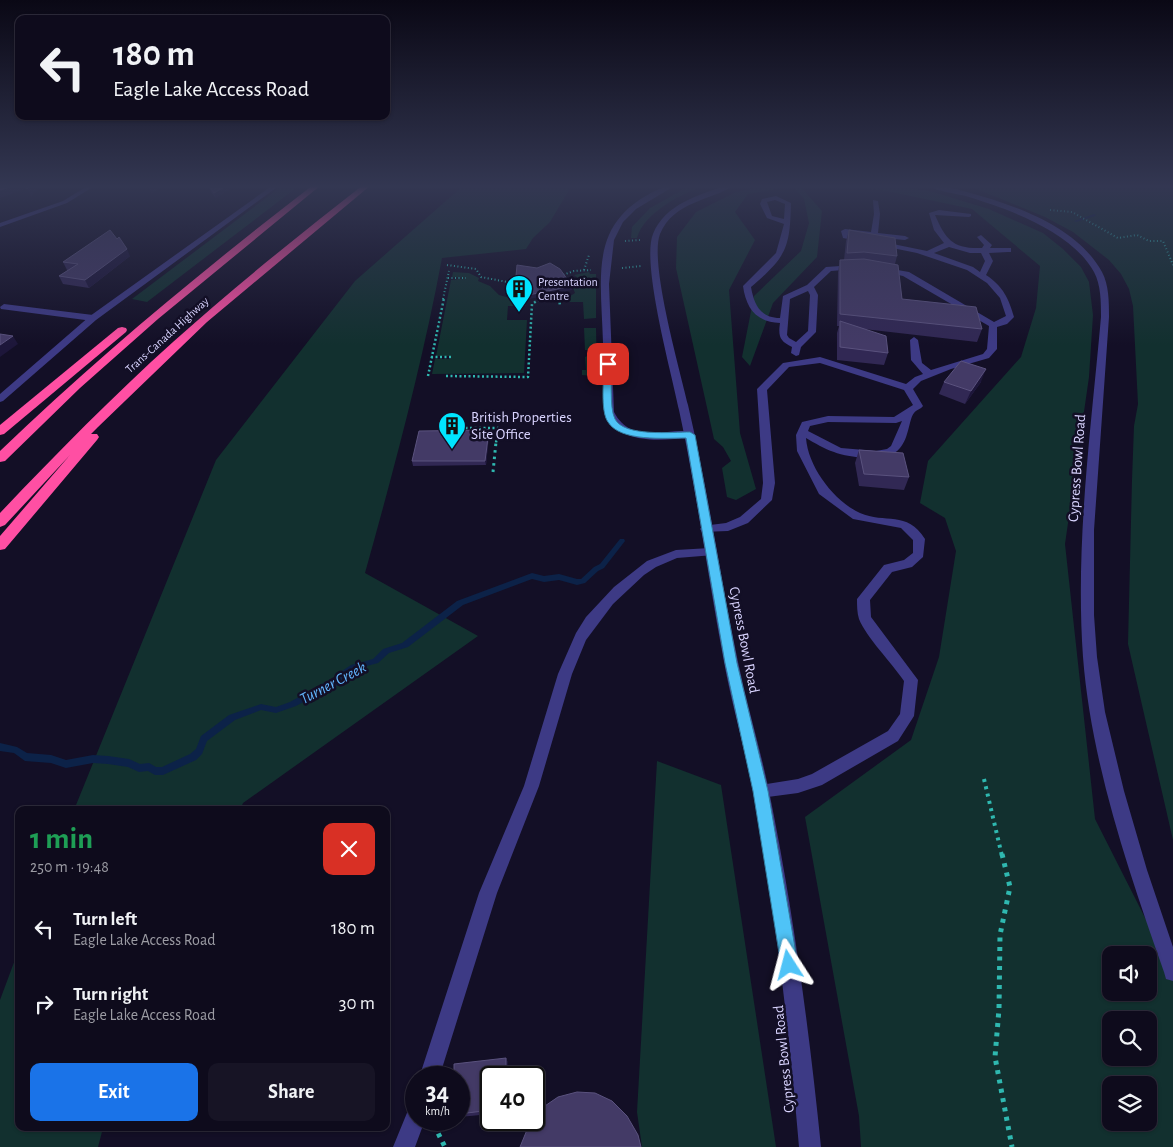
<!DOCTYPE html>
<meta charset="utf-8">
<style>
:root{--surface:#0e0b1c;--page:#171425;--text:#f1f3f6;--muted:#9b9ba3;--line:#2e2b3b;--accent:#1a73e8}
body{margin:0;font-family:"Alegreya Sans",sans-serif;background:var(--page);color:var(--text);height:100vh;display:flex;flex-direction:column;font-size:19px;white-space:nowrap}
*{box-sizing:border-box;margin:0}
p{font-size:16px;color:var(--muted)}
.icon{flex:none;width:28px;height:28px;fill:none;stroke:currentColor;stroke-width:2;stroke-linecap:round;stroke-linejoin:round}
.map{position:relative;flex:1;overflow:hidden}
.details{position:absolute;left:15px;top:806px;width:375px;height:325px;display:flex;flex-direction:column;background:var(--surface);border-radius:10px;box-shadow:0 1px 4px #0004,0 0 0 1px var(--line)}
.details>*{flex:none}
.hud{position:absolute;left:15px;top:15px;width:375px;height:105px;border-radius:10px;box-shadow:0 1px 4px #0004,0 0 0 1px var(--line);background:#0e0b1c;color:var(--text);overflow:hidden}
.buttons{position:absolute;left:1102px;top:946px;display:grid;gap:10px}
.buttons a{display:grid;place-items:center;width:55px;height:55px;border-radius:10px;background:var(--surface);box-shadow:0 1px 4px #0004,0 0 0 1px var(--line);font-size:25px}
.speed{position:absolute;left:405px;top:1066px;display:flex;gap:10px;font-size:25px;font-weight:700;text-align:center}
.speed>*{display:grid;place-content:center;width:65px;height:65px;border-radius:50%;background:var(--surface);box-shadow:0 1px 4px #0004,0 0 0 1px var(--line);line-height:1}
.speed small{font-size:12px;font-weight:400}
.speed .limit{border:2px solid #111;border-radius:8px;background:#fff;color:#111}
.pin{position:absolute;display:grid;place-items:center;width:42px;height:42px;color:#fff;margin:-21px;border-radius:10px;box-shadow:0 2px 8px #0006}
.me{position:absolute;width:55px;margin:-28px;rotate:351deg;stroke-linejoin:round;filter:drop-shadow(0 0 4px #0008)}
.turn{display:flex;align-items:center;gap:18px;height:105px;padding:0 15px;font-size:22px}
.turn .icon{width:65px;height:65px;stroke-width:2.5}
.turn b{display:block;font-size:35px;line-height:42px}
.round{display:grid;place-items:center;flex:none;width:52px;height:52px;border-radius:10px;background:var(--page)}
.overview{display:flex;align-items:center;justify-content:space-between;height:85px;padding:0 15px}
h1{font-size:30px;font-weight:700;line-height:38px;color:#1e9e55}
.primary-button{display:flex;gap:10px;margin-top:auto;padding:10px 15px}
.primary-button a{flex:1;height:58px;border-radius:10px;background:var(--accent);color:#fff;font-size:20px;font-weight:700;line-height:58px;text-align:center}
.primary-button a+a{background:var(--page);color:var(--text)}
ul{padding:0;list-style:none}
li{display:flex;align-items:center;gap:15px;height:75px;padding:0 15px}
li div{flex:1}
li b{display:block;font-size:19px}
li em{font-style:normal}
.map>svg:first-child{display:block}
.green{fill:#12302f;fill-rule:evenodd}
.lines{fill:none;stroke-linecap:round;stroke-linejoin:round}
.stream{fill:#0c2248;fill-rule:evenodd}
.path-far4{stroke:#2fb8b0;stroke-width:2;stroke-dasharray:1 2.5;stroke-linecap:butt}
.path-far3{stroke:#2fb8b0;stroke-width:2.5;stroke-dasharray:2 2.5;stroke-linecap:butt}
.path-far2{stroke:#2fb8b0;stroke-width:3;stroke-dasharray:2.5 4;stroke-linecap:butt}
.path-far1{stroke:#2fb8b0;stroke-width:4;stroke-dasharray:3 4.5;stroke-linecap:butt}
.path{stroke:#2fb8b0;stroke-width:5;stroke-dasharray:4 5.5;stroke-linecap:butt}
.service{fill:#3d3a85;fill-rule:evenodd}
.minor{fill:#3d3a85;fill-rule:evenodd}
.tertiary{fill:#3d3a85;fill-rule:evenodd}
.motorway{fill:#ff4fa3;fill-rule:evenodd}
.wall{fill:#312854}
.shaded-wall{fill:#1d163a}
.building{fill:#433a66;stroke:#5a527e}
.route{fill:#4fc3f7;stroke:#337fa1}
.labels{text-anchor:middle;dominant-baseline:central;stroke-width:5;stroke-linejoin:round;paint-order:stroke}
.far-poi-label{font-size:12px;fill:#d9d4ff;stroke:#130f26;text-anchor:start}
.far-street-label{font-size:12px;fill:#d9d4ff;stroke:#130f26}
.poi-label{font-size:15px;fill:#d9d4ff;stroke:#130f26;text-anchor:start}
.street-label{font-size:15px;fill:#d9d4ff;stroke:#130f26}
.water-label{font-size:16px;font-style:italic;fill:#62b6ff;stroke:#130f26}
</style>
<div class="map">
<svg width="1173" height="1147" viewBox="0 0 1173 1147">
<rect width="100%" height="100%" fill="#130f26"/>
<g class="green">
<path d="M283 185H300L147 302 132 299Z"/>
<path d="M464 185H572L550 222 533 238 526 249 442 258C422 365 394 469 365 573L478 636 243 803 240 810H74L216 460 355 281Z"/>
<path d="M691 185H708C684 192 644 212 637 238H631L632 227 650 208Z"/>
<path d="M770 185H804H799L822 211 817 257 773 303 750 366 742 357 754 296 801 251 809 223 804 199 793 186 748 194 735 212 755 240 729 290 740 433 756 489 736 500 727 497 722 468 731 461 723 447 714 439 676 268 677 237 696 212 736 192Z"/>
<path d="M822 185H891L933 192 989 209 1043 233 1063 249 1081 267 1089 282 1093 315 1089 377 1065 544 1095 819 1173 973V1147H861L859 1116 805 817 911 740 939 657 956 551 945 518 920 503 928 461 1021 357 1036 308 1040 266 972 209 882 190ZM1111 955H1149V992H1111ZM1111 1020H1149V1058H1111ZM1111 1085H1149V1122H1111Z"/>
<path d="M957 185 1002 186 1011 185H1173V840L1128 644 1132 480 1134 426 1138 404 1133 306 1129 289 1121 274 1109 260 1073 232 1045 217 972 187Z"/>
<path d="M453 272 469 273 479 278 478 281 490 286 499 295 524 302 526 306H508L507 320H527L524 373 432 374 435 359H451V356H436L451 280 466 278 452 277Z"/>
<path d="M589 272 590 274H596V318L584 319 583 302H569L567 298 575 293 572 285 575 284 568 281 575 279 589 284 576 278 577 277 574 275Z"/>
<path d="M584 328H596L597 372 592 376 582 375V370H586L585 357 592 354 591 350H585Z"/>
<path d="M657 761 721 785 776 1147H642L637 1112Z"/>
<path d="M19 949V1128H103L98 1147H0V1000Z"/>
</g>
<g class="lines">
<g class="stream">
<path d="M1094 214 1096 215 1095 216 1076 222 1074 221Z"/>
<path d="M620 539H624L625 541 604 568 598 571 585 583 577 585 559 580 544 582 532 579 463 605 408 647 389 653 378 663 356 669 345 677 339 685 329 688 296 706 276 713 261 710 235 720 207 741 202 754 196 760 163 775H155L148 771 139 772 128 767 108 764 93 763 66 768 51 763 25 761 14 753 0 751V743L17 747 27 753 51 755 66 760 93 755 108 756 129 759 140 764 149 763 156 767H162L190 754 196 749 201 736 229 715 261 704 276 707 290 702 324 683 334 680 339 673 351 665 373 659 383 649 402 643 457 601 532 573 544 576 559 574 577 579H581L594 567 600 564Z"/>
</g>
<g class="path-far4">
<path d="M1050 210 1072 212 1118 238 1137 235 1149 241H1163L1173 265"/>
<path d="M625 241 641 240"/>
<path d="M447 265 476 269 481 277 518 284"/>
<path d="M622 268 641 266"/>
<path d="M584 270 589 255"/>
<path d="M560 276 574 271 591 270"/>
<path d="M448 278H466"/>
<path d="M559 290 560 299"/>
<path d="M443 299 449 271"/>
<path d="M542 299 559 298"/>
</g>
<g class="path-far3">
<path d="M559 298 560 306"/>
<path d="M431 357H451"/>
<path d="M428 376 444 298"/>
<path d="M446 376 528 377 532 304 540 299 559 298"/>
<path d="M443 428H498L496 443"/>
</g>
<path class="path-far2" d="M493 472 496 442"/>
<path class="path-far1" d="M984 779 1002 856"/>
<g class="path">
<path d="M1002 854 1010 887 1000 935 999 1009 995 1057 1012 1147"/>
<path d="M434 1125 445 1147"/>
</g>
<g class="service">
<path d="M668 185H676L636 209 623 222 614 240 609 284 614 412C634 451 681 421 695 435L690 438C658 440 621 446 604 412 603 389 604 366 603 343 601 270 587 218 668 185Z"/>
<path d="M776 196 791 203C790 249 786 257 751 287 754 304 760 318 780 318L783 296 807 285 826 267 855 265 859 267 855 269 831 271 814 287 818 295 816 332 801 347 799 355 796 356 791 353 792 347C780 341 778 337 780 323 756 322 746 308 743 286L776 253 784 224 767 218 760 204 762 199ZM775 200 785 204 784 219 772 216 767 202ZM808 291 810 295 808 331 796 342 789 338 787 335 790 299Z"/>
<path d="M873 200 878 201 880 214 878 233 905 236 909 238 905 240 849 235 927 251 944 243 934 230 929 213 939 210 971 214V216L969 217 935 215C946 240 953 249 982 248L984 245 977 237 981 235 992 245 990 248H1011V252H1008L989 253 993 261 986 275C1003 286 1009 299 1014 317L1007 324 997 327V349L989 358 951 369 921 381 913 389 923 406C921 409 916 410 914 413 909 419 909 438 900 448 889 463 849 458 834 452 824 449 815 443 806 438 808 467 834 501 860 513 885 524 907 510 925 539L923 557 912 567 892 572 870 600 871 617 918 680 914 716 898 741 822 785 798 793 761 798 755 796 753 791 755 786 798 779 812 774 888 731 900 714 904 681C892 663 866 637 859 619 857 613 857 605 857 599L884 565 904 560 913 553V540L901 528 853 519 819 494 797 451 796 435 802 422 828 416 894 417 913 405 904 390 820 363 789 367 767 390 775 483 772 500 748 523 728 531 702 532 700 529 702 526 726 523 740 517 761 499 763 483 757 389 783 363 820 357 906 384 915 377 923 374 911 360 910 340 914 337 918 340 922 363 931 370 983 354 987 349 989 326 903 276 880 271V267L909 272 994 322 1006 316 1000 298 987 283 967 270 917 253 843 238 841 231 845 229 871 232 874 214ZM949 247 970 253H981L985 261 980 272 973 267 934 253ZM902 421 891 446 887 449 876 451 841 448 808 431 810 426 828 422 896 423Z"/>
<path d="M710 548 716 552 714 555 677 558 656 567 644 575 613 604 586 640 572 674 539 786 497 893 439 1078H419L479 893 524 786 558 674 576 633 586 617 614 587 647 561 676 550Z"/>
<path d="M416 1105V1120H425L415 1147H393L409 1108Z"/>
</g>
<g class="minor">
<path d="M89 185H96L67 203 0 227V223L63 201Z"/>
<path d="M4 304 93 315 97 318 93 321 1 309 0 307Z"/>
</g>
<g class="tertiary">
<path d="M273 185H280L96 320 3 401 0 402V394L90 316Z"/>
<path d="M727 185H735C710 201 674 201 660 234 649 262 680 370 688 405 708 490 720 576 738 662 747 705 760 748 769 791 793 909 809 1028 821 1147H799C789 1028 775 909 753 792 745 748 732 706 724 662 708 578 697 493 679 410 672 375 641 263 653 234 665 204 699 195 727 185Z"/>
<path d="M926 185C939 184 953 189 967 192 1014 205 1077 226 1102 272 1109 285 1109 302 1109 317L1094 530V615L1097 657 1105 712 1124 791 1147 870 1173 947V981L1166 979 1164 972C1129 873 1091 762 1083 657 1075 543 1091 430 1101 317 1101 302 1101 285 1094 272 1072 232 1011 210 969 197 956 193 937 192 926 185Z"/>
</g>
<g class="motorway">
<path d="M313 185H321L158 319 80 388 5 461 0 462V451C99 356 204 269 313 185Z"/>
<path d="M363 185H371L207 322 98 427 91 434H97L99 437 97 440 5 549 0 550V536L70 455 5 525 0 527V513C56 454 112 397 173 342 234 287 298 236 363 185Z"/>
<path d="M122 327 126 328 127 330 126 332 4 434 0 435V425L118 328Z"/>
</g>
</g>
<g class="wall">
<path d="M147 185H163L152 193Z"/>
<path d="M212 185 216 198 211 192 210 187Z"/>
<path d="M849 230 897 256 895 264 902 299 982 329 977 342 864 329 888 353 884 365 837 360V333L839 326H837L838 272 840 260H844L846 241Z"/>
<path d="M130 256 89 288 63 284 59 276 68 270H67L63 262Z"/>
<path d="M944 382H981L965 404 939 394Z"/>
<path d="M489 435 486 465 413 466 412 461Z"/>
<path d="M859 450 909 477 904 490 859 486 855 463Z"/>
<path d="M506 1058 508 1063 491 1078V1114L459 1117V1078Z"/>
</g>
<g class="shaded-wall">
<path d="M15 185H26L28 188 0 198V190Z"/>
<path d="M31 185H41L31 197 27 189Z"/>
<path d="M151 185H163L152 193 149 186Z"/>
<path d="M228 185H237L216 198 214 193Z"/>
<path d="M127 249 130 256 89 288 85 280Z"/>
<path d="M572 286V290L515 302 514 298Z"/>
<path d="M13 336 18 344 0 357V345Z"/>
<path d="M986 369 981 382 965 404 971 391Z"/>
<path d="M489 430V435L486 465 485 461Z"/>
<path d="M506 1058 508 1063V1078H506Z"/>
</g>
<g class="building">
<path d="M0 185H15L0 190Z"/>
<path d="M26 185H31L27 189Z"/>
<path d="M212 185H228L214 193 210 187Z"/>
<path d="M110 230 117 239 119 237 127 249 85 280 59 276 78 264 63 262Z"/>
<path d="M849 230 895 238 897 256 864 252 847 253Z"/>
<path d="M864 259 898 265 902 299 976 307 982 329 840 314V260Z"/>
<path d="M550 263 560 269 572 286 514 298 517 265 537 268Z"/>
<path d="M840 321 886 336 888 353 840 347Z"/>
<path d="M0 334 13 336 0 345Z"/>
<path d="M961 361 986 369 971 391 944 382Z"/>
<path d="M489 430 485 461H412L419 431Z"/>
<path d="M859 450 903 453 909 477 864 474Z"/>
<path d="M506 1058V1078H491V1110L459 1114V1078H454V1064Z"/>
<path d="M577 1092 595 1093 612 1101 627 1116 638 1135 641 1147H520L529 1125 542 1108 558 1097Z"/>
</g>
<linearGradient id="sky" x2="0" y2="1"><stop stop-color="#0a0815"/><stop offset="0.54" stop-color="#333752"/><stop offset="1" stop-color="#333752" stop-opacity="0"/></linearGradient>
<rect width="1173" height="345" fill="url(#sky)"/>
<path class="route" d="M608 361 612 364C612 378 609 407 615 419 624 437 673 432 690 432L695 435 737 663 768 791 798 965 795 971 789 973 783 971 781 965 753 791 725 663 686 438C665 438 620 442 608 422 600 411 604 378 604 364Z"/>
<defs>
<symbol id="building-pin" viewBox="-11 -11 22 30"><path d="M0 17L-7.5 6A9.5 9.5 0 1 1 7.5 6Z" fill="#00e5ff" stroke="#130f26"/><path d="M-4-6H4V6H1V3H-1V6H-4ZM-2.5-4.3h1.7v1.8h-1.7ZM.8-4.3h1.7v1.8H.8ZM-2.5-1h1.7V.8h-1.7ZM.8-1h1.7V.8H.8Z" fill="#111"/></symbol>
</defs>
<g fill-rule="evenodd">
<use href="#building-pin" x="503" y="273" width="32" height="43"/>
<use href="#building-pin" x="436" y="410" width="32" height="43"/>
</g>
<g class="labels">
<g class="far-poi-label">
<text x="538" y="282">Presentation<tspan x="538" dy="14">Centre</tspan></text>
</g>
<g class="far-street-label">
<text transform="translate(167 335) rotate(-42)">Trans-Canada Highway</text>
</g>
<g class="poi-label">
<text x="471" y="417">British Properties<tspan x="471" dy="17">Site Office</tspan></text>
</g>
<g class="street-label">
<text transform="translate(1077 468) rotate(-86)">Cypress Bowl Road</text>
<text transform="translate(744 640) rotate(79)">Cypress Bowl Road</text>
<text transform="translate(784 1059) rotate(-96)">Cypress Bowl Road</text>
</g>
<g class="water-label">
<text transform="translate(333 683) rotate(-28)">Turner Creek</text>
</g>
</g>
</svg>
<div class="buttons">
<a><svg class="icon" aria-label="sound" viewBox="0 0 24 24"><path d="M4 9h4l5-4v14l-5-4H4zM17 9q2 3 0 6"/></svg></a>
<a><svg class="icon" aria-label="search" viewBox="0 0 24 24"><circle cx="10" cy="10" r="6"/><path d="M15 15l6 6"/></svg></a>
<a><svg class="icon" aria-label="layers" viewBox="0 0 24 24"><path d="M12 4l9 5-9 5-9-5zM3 14l9 5 9-5"/></svg></a>
</div>
<div class="speed"><div>34<small>km/h</small></div><div class="limit">40</div></div>
<div class="pin" style="left:608px;top:364px;background:#d93025"><svg class="icon" aria-label="arrive" viewBox="0 0 24 24"><path d="M6 21V4h12l-3 4 3 4H6"/></svg></div>
<svg class="me" style="left:789px;top:965px" viewBox="-20 -20 40 40"><path d="M0-17L14 15 0 8-14 15z" fill="#4fc3f7" stroke="#fff" stroke-width="4"/></svg>
<div class="hud">
<div class="turn"><svg class="icon" aria-label="left" viewBox="0 0 24 24"><path d="M17 20v-9H6M10 6l-5 5 5 5"/></svg><div><b>180 m</b>Eagle Lake Access Road</div></div>
</div>
<section class="details">
<div class="overview"><div><h1>1 min</h1><p>250 m · 19:48</p></div><a class="round" style="background:#d93025;color:#fff"><svg class="icon" aria-label="close" viewBox="0 0 24 24"><path d="M6 6l12 12M18 6L6 18"/></svg></a></div>
<ul>
<li><svg class="icon" aria-label="left" viewBox="0 0 24 24"><path d="M17 20v-9H6M10 6l-5 5 5 5"/></svg><div><b>Turn left</b><p>Eagle Lake Access Road</p></div><em>180 m</em></li>
<li><svg class="icon" aria-label="right" viewBox="0 0 24 24"><path d="M7 20v-9h11M14 6l5 5-5 5"/></svg><div><b>Turn right</b><p>Eagle Lake Access Road</p></div><em>30 m</em></li>
</ul>
<div class="primary-button"><a>Exit</a><a>Share</a></div>
</section>
</div>
